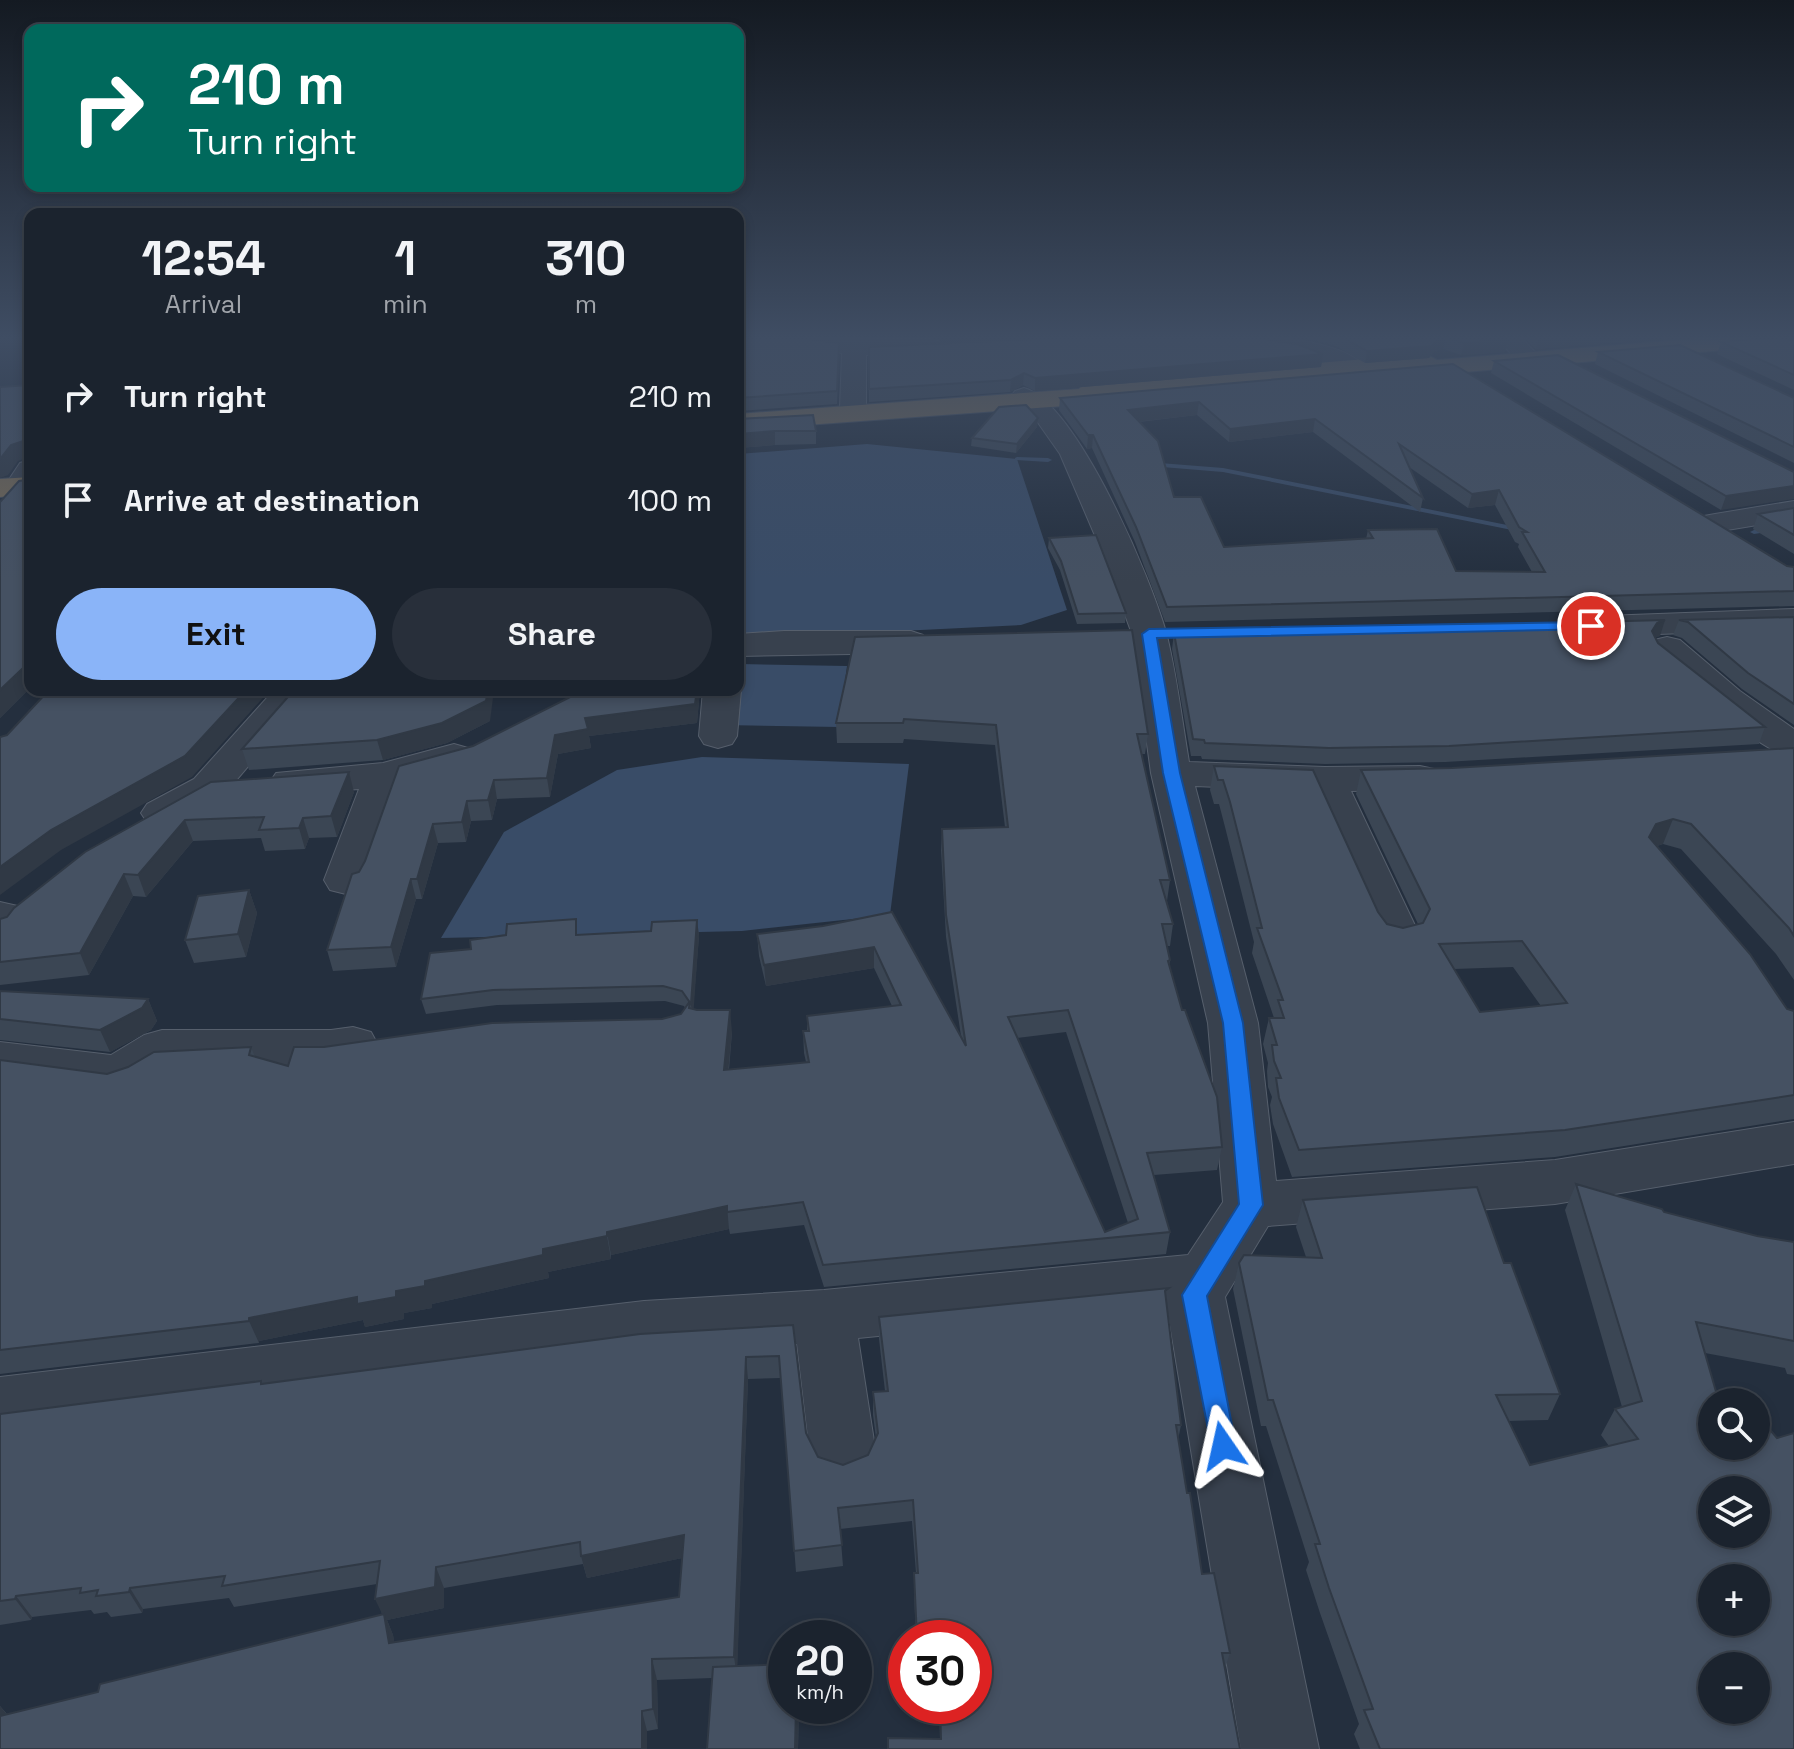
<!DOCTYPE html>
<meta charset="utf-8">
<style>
:root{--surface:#1b232e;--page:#282f3a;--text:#f1f3f6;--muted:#a0a4aa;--line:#39404a;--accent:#8ab4f8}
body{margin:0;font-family:"Space Grotesk",sans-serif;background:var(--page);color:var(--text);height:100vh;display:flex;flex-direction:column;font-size:30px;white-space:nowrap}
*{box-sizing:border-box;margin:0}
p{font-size:26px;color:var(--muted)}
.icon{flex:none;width:44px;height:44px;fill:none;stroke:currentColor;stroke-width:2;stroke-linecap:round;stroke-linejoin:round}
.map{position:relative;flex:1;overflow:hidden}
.sheet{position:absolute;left:24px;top:208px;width:720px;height:488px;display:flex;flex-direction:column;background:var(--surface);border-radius:16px;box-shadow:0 4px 12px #0003,0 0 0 2px var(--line)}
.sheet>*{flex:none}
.banner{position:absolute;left:24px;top:24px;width:720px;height:168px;border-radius:16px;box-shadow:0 4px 12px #0003,0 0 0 2px var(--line);background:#00695c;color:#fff;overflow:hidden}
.tools{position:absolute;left:1698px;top:1388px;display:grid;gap:16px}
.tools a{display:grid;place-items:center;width:72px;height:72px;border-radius:50%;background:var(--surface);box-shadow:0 4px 12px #0003,0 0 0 2px var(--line);font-size:40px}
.speed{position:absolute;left:768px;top:1620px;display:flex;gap:16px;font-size:40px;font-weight:700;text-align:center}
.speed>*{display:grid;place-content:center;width:104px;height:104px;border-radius:50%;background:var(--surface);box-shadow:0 4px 12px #0003,0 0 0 2px var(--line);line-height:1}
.speed small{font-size:20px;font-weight:400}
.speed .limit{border:12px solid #d22;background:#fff;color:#111}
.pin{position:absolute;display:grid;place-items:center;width:68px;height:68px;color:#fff;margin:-34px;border:4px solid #fff;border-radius:50%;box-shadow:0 2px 8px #0007}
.me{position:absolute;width:88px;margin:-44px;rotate:349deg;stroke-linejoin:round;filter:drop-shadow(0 0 6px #0008)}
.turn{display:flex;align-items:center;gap:28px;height:168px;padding:0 32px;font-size:36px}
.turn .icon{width:104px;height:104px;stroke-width:2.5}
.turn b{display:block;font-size:56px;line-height:68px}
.eta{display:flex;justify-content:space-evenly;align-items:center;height:136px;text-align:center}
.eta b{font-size:48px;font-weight:700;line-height:56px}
.action{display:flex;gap:16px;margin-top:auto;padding:16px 32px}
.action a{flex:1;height:92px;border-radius:48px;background:var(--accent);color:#111;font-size:32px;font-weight:700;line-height:92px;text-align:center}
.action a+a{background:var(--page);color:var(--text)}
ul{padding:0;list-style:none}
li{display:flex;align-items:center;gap:24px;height:104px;padding:0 32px}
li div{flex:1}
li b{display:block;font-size:30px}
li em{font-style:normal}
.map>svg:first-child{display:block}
.water{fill:#394c67}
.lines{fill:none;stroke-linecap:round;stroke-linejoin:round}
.stream{fill:#394c67;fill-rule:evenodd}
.minor-casing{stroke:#565f6c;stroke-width:2}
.highway-casing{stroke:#434c59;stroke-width:2}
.minor{fill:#38414e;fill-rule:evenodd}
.highway{fill:#746855;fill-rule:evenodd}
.wall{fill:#3b4654;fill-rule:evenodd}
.shaded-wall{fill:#303945}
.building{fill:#455162;stroke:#303945;stroke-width:2;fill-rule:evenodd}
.route{fill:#1a73e8;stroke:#114b97;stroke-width:2}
</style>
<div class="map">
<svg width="1794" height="1749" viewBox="0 0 1794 1749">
<rect width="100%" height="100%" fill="#242f3e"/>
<g class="water">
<path d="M867 444 1017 459 1067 610 1021 625 738 639V454Z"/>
<path d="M740 664 847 666 839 727 724 725 738 690Z"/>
<path d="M702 757 909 764 890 915 742 931 441 938 504 832 617 770Z"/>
</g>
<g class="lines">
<g class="stream">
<path d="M1017 457 1048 458 1052 460 1048 462 1015 460V458Z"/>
<path d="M1147 462 1223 468 1522 528 1526 530 1522 532 1223 472 1150 466 1146 464Z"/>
<path d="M1794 524V528L1754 534 1750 532 1754 530Z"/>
</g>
<defs>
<g id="minor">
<path d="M772 338 930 339 938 341 942 346 938 351 930 353 866 355V408L869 414 865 420H847L840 408 842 353 784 345 776 343Z"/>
<path d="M1177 338C1224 335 1342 330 1371 373L1368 378 1359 380 1296 353 1255 347 1189 345 1181 343Z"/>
<path d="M1496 338H1521L1542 359 1539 364H1521Z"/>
<path d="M1665 338H1690L1686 343H1669Z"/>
<path d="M1024 388C1076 401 1154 584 1167 636 1177 677 1182 720 1189 762L1325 767 1420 766 1434 769 1440 778 1434 787 1420 790 1351 791 1420 936 1413 947 1397 951 1381 947 1374 936 1310 791 1195 786 1258 1023 1276 1181 1555 1160 1794 1122V1164L1555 1204 1268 1226 1225 1297 1319 1749H1241L1167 1307 858 1338 876 1454 866 1476 843 1484 820 1476 810 1454 797 1344 644 1353 0 1435V1377L644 1301 824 1290 1188 1255 1223 1202 1208 1023 1151 773 1132 634 1102 552 1060 454 1034 417 1011 396 1015 391Z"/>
<path d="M30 460V485L14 484 10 478 20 463Z"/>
<path d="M1794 501V519L1715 532 1704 530 1700 523 1704 516 1715 514Z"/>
<path d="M1794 609V629L1604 636 1592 633 1587 626 1592 619 1604 616Z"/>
<path d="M784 631H911L923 635 929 642 923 649 911 653 738 656V634Z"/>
<path d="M1667 637 1680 640 1740 691 1794 729V759C1755 749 1687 683 1654 656L1649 648 1654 640Z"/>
<path d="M738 686 741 690 737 736 732 744 718 748 704 744 699 736 703 690H738Z"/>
<path d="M274 690H313L222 797 177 822 162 826 147 822 141 813 147 804 194 779Z"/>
<path d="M454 744 468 748 474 756 468 764 401 783 368 880 362 890 346 894 330 890 324 880 359 789 290 794 276 791 270 782 276 773 383 763Z"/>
<path d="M0 902 22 907 29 917 22 927 0 932Z"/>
<path d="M353 1027 371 1032 378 1045 371 1058 331 1066H171L136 1087 118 1093 0 1078V1042L111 1055 144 1035 162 1030H331Z"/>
</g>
<g id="highway">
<path d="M1704 338 1794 339 1783 345 1395 378 1383 372 1132 394 1128 399 1119 402 738 430V414L1079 389 1082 385 1091 382 1425 354 1437 360Z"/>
<path d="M30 477V495L0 497V479Z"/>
</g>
</defs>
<use href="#minor" class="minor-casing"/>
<use href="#highway" class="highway-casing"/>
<use href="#minor" class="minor"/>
<use href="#highway" class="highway"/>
</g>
<g class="wall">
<path d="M738 338 839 356 837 404 738 411Z"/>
<path d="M1293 338H1506L1505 352 1461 355 1443 349 1434 351 1429 358 1365 363 1336 346 1310 339Z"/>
<path d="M1524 338H1661L1536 349Z"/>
<path d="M1794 341V390L1717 354 1721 342Z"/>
<path d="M869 347 1323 354 1321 367 1035 391 1023 385 1010 392 869 402Z"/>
<path d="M1598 352 1794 398V463L1595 364Z"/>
<path d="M1494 361 1794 472 1721 510 1491 373Z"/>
<path d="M1453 364 1787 566 1794 567V606L1165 622 1135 542 1092 448 1087 449 1059 410 1060 398ZM1197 415 1229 442 1313 432 1420 512 1423 498 1409 467 1468 508 1495 505 1515 542 1519 544 1518 547 1532 572 1456 571 1368 530 1366 539 1224 547 1174 497 1139 422Z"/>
<path d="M1038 418 1037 427 1016 453 971 446 972 438Z"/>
<path d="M738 419 816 431V444L775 445 738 448Z"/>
<path d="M30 470V688L0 718V502L26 480Z"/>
<path d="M1794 508V554L1753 529 1758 514Z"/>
<path d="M1049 538 1126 613 1125 623 1077 624 1060 570 1048 548Z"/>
<path d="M1794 617V725L1742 689 1682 638 1673 635 1679 620Z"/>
<path d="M1174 633 1660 636 1655 637 1658 643 1765 727 1759 744 1445 762 1325 764 1202 759 1201 756H1191L1172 649Z"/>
<path d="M855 637 1148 734 1145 754H1142L1170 880 1167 901 1173 924 1170 946H1167L1170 960 1169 968 1222 1147 1217 1170 1154 1175 1170 1232 1166 1254 824 1287 804 1225 730 1234 729 1229 611 1255V1259L548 1272 549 1278 432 1304V1308L404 1313V1319L365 1327 363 1320 259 1341V1343L0 1374V1060L107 1074 251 1047 255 1057 288 1066 324 1047 662 1019 681 1014 685 1008 684 1006 665 1001 497 1005 426 1014 421 999 471 949 579 935 651 931 697 920 699 936 693 1009 732 1032 729 1070 806 1062 804 1053 803 1031H807V1016L892 1006 874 968 766 986 759 956 757 934 823 926 892 912 961 1036 946 937 941 850 942 829 1005 827 995 745 904 739 903 743H837L836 723ZM1066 1032 1128 1223 1105 1232 1017 1038Z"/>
<path d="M584 690H700L697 723 589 736 591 748 558 754 550 797 497 799 492 820 471 821 466 842 438 843 422 899H416L396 967 333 971 327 950 359 872 473 746Z"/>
<path d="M490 721 447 743 383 760 249 770 242 749Z"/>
<path d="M1794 748V980L1776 954 1681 849 1663 844 1657 846 1787 1009 1794 1011V1119L1555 1157 1292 1177 1273 1124 1270 1105 1272 1097 1268 1087 1267 1071 1268 1063 1263 1044 1269 1018H1274L1252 953 1254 942 1225 827 1219 804H1214L1210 790 1214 766 1378 912 1387 924 1403 928 1418 924 1356 794 1361 770 1452 768ZM1513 967 1541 1006 1480 1012 1454 969Z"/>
<path d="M211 782 354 792 337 837 309 838 305 849 265 851 261 838 193 841 146 897 133 896 89 975 0 985V919L7 917Z"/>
<path d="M249 890 257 913 246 957 194 963 185 940Z"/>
<path d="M0 991 148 999 157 1021 151 1030 110 1052 0 1040Z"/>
<path d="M1576 1184 1664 1212 1757 1236 1794 1242V1375L1787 1374 1785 1368 1705 1353 1794 1749H1360L1354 1734 1359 1724 1320 1613 1306 1570 1309 1562 1266 1426H1261L1233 1289 1239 1263 1306 1257 1296 1227 1303 1200 1504 1263 1560 1394 1548 1420 1509 1421 1530 1465 1609 1446 1601 1435 1615 1409 1622 1407 1565 1210Z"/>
<path d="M1166 1300 1181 1425 1178 1440 1202 1574 1230 1653 1225 1668 940 1739 939 1706H974V1638H916L914 1595V1573H916L912 1521 840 1529 843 1566 796 1572 781 1378 748 1379 737 1666 786 1706H799L798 1749H707L712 1678 657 1680 658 1729 647 1731V1749H0V1706L7 1714 98 1692 382 1615 377 1584 234 1607 229 1598 143 1609 142 1613 111 1617 107 1612 94 1614 91 1610 32 1617 31 1620 0 1625V1414L793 1325 806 1433 818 1457 843 1465 868 1455 876 1438 873 1415V1392L885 1391 879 1339V1317ZM682 1558 679 1597 394 1642 393 1635 387 1620 444 1608V1588L583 1564 587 1578Z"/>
</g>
<g class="shaded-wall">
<path d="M1446 338 1443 349 1434 351 1429 358 1365 363 1367 351Z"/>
<path d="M1539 338H1661L1536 349Z"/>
<path d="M1508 339 1505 352 1461 355 1464 343Z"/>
<path d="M1323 354 1321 367 1035 391V378Z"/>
<path d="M1024 373 1023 385 1010 392 1011 380Z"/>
<path d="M1199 402 1197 415 1126 423 1128 410Z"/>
<path d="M1038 418 1037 427 1016 453 1017 444Z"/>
<path d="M1315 419 1313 432 1229 442 1230 429Z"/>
<path d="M775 431V445L738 448V434Z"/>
<path d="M1088 435H1093L1092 448 1087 449Z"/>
<path d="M23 441 29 457 18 461 8 475 0 478V459L11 445Z"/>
<path d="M1794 486V499L1721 510 1726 496Z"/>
<path d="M1499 490 1495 505 1468 508 1472 494Z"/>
<path d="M1665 620 1660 636 1651 638 1652 631 1657 623Z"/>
<path d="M23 668 30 685V688L0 718V690Z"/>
<path d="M246 690H270L192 777 61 850 0 895V867Z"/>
<path d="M488 690H494L490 721 447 743 383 760 377 740Z"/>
<path d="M697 690H700L697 723 589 736 591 748 558 754 550 797 547 778 555 735 585 718Z"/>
<path d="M349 772 354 792 337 837 331 816Z"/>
<path d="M494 780 497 799 492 820 488 800Z"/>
<path d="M467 801 471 821 466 842 462 822Z"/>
<path d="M303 818 309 838 305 849 299 828Z"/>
<path d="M1673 819 1663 844 1647 849 1649 837 1656 824Z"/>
<path d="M185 820 193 841 146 897 138 875Z"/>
<path d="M433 824 438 843 422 899 417 879Z"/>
<path d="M124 874 133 896 89 975 80 953Z"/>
<path d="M411 879 416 899 396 967 391 947Z"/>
<path d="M249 890 257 913 246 957 238 934Z"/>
<path d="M697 920 699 936 693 1019 691 1004Z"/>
<path d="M874 947V968L766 986 764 965Z"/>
<path d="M148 999 157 1021 151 1030 110 1052 100 1030Z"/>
<path d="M730 1010 732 1032 726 1093 724 1070Z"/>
<path d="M727 1206 729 1229 611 1255 607 1232Z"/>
<path d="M607 1236 611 1259 548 1272 549 1278 432 1304V1308L404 1313V1319L365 1327 363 1320 259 1341V1343L249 1321V1318L357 1297 425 1281 543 1249Z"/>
<path d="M746 1357 748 1379 737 1677 734 1657Z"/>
<path d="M684 1535 687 1557 587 1578 581 1556Z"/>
<path d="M436 1567 444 1588V1608L387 1620 393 1635 398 1663 389 1643 385 1620 375 1599Z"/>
<path d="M130 1588 143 1609 142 1613 129 1592Z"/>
<path d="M16 1596 32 1617 31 1620 15 1599Z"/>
<path d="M652 1659 657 1680 658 1729 653 1709Z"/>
<path d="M0 1706 14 1724H0Z"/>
<path d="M796 1706H799L798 1749H795Z"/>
<path d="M642 1711 647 1731V1749H642Z"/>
</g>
<g class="building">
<path d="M738 338H799L839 343 837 391 738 398Z"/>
<path d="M1063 338H1257L1297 344 1323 354 1035 378 1024 373 1011 380 869 389V347Z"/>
<path d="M1344 338H1444L1437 339 1432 346 1367 351Z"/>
<path d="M1448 338H1506L1508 339 1464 343Z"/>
<path d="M1768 338H1784L1794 341V375L1721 342Z"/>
<path d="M1680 345 1794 398V447L1598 352Z"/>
<path d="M1558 355 1794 472V486L1726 496 1494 361Z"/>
<path d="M1453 364 1787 566 1794 567V591L1167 607 1136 527 1093 435H1088L1060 398ZM1199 402 1230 429 1315 419 1423 498 1399 444 1472 494 1499 490 1519 527 1527 532H1522L1545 572 1456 571 1437 529 1368 530 1373 538 1224 547 1201 497H1174L1158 441 1128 410Z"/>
<path d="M30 385V459H27V444L23 441 11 445 0 459V387Z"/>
<path d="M1026 405 1038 418 1017 444 972 438 999 407Z"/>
<path d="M813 415 816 431H775L738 434V419Z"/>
<path d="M30 470V668H23L0 690V502L19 481 26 480 27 473Z"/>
<path d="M1794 508V535L1758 514Z"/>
<path d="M1096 535 1126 613 1078 614 1061 561 1049 538Z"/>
<path d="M1794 617V704L1748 673 1688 622 1679 620Z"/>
<path d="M1665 620 1657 623 1652 631 1658 643 1765 727 1449 746 1329 748 1205 743 1204 740 1193 739 1174 633Z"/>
<path d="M1132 630 1148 734H1137L1170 880H1160L1173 924H1162L1170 960 1168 961 1182 1010H1185L1217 1097 1222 1147 1147 1153 1170 1232 823 1265 803 1202 727 1212V1206L607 1232V1236L543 1249V1255L425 1281V1286L396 1291V1297L357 1304V1297L249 1318V1321L0 1350V1060L107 1074 128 1067 154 1052 251 1047 249 1055 288 1066 294 1047H324L492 1023 662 1019 681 1014 690 1001 689 1008 697 1010H730L724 1070 809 1062 803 1031H809L807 1016 901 1005 874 947 764 965 757 934 823 926 892 912 966 1046 946 915 942 829 1008 827 996 725 904 719 903 723H836L855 637ZM1068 1010 1138 1219 1105 1232 1008 1017Z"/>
<path d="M49 690H246L185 756 51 830 0 867V737L7 735Z"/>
<path d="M294 690H488L486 701 442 723 377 740 242 749Z"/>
<path d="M584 690H697L695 704 585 718 588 729 555 735 547 778 494 780 488 800 467 801 462 822 433 824 417 879H411L391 947 327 950 352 874 359 872 365 861 399 766 473 746Z"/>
<path d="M1794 748V936L1789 928 1691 824 1673 819 1656 824 1649 837 1750 954 1787 1009 1794 1011V1095L1565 1130 1299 1150 1279 1098 1276 1078H1281L1274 1061 1272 1045H1277L1269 1018H1284L1278 1000H1283L1257 928H1262L1230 802 1223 780H1218L1214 766 1313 770 1378 912 1387 924 1403 928 1423 923 1430 909 1361 770 1452 768ZM1522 941 1567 1003 1480 1012 1439 944Z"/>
<path d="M349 772 331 816 303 818 299 828 259 830 264 817 185 820 138 875 124 874 80 953 0 962V919L7 917 14 908 85 852 211 782Z"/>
<path d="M249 890 238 934 185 940 198 896Z"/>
<path d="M576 919V935L651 931 652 922 697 920 691 1004 682 991 663 986 493 990 421 999 430 953 471 949 470 940 506 935 507 924Z"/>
<path d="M0 991 148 999 142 1008 100 1030 0 1019Z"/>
<path d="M1576 1184 1662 1209 1664 1212 1757 1236 1794 1242V1341L1696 1322 1719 1402H1712V1446H1756V1413L1777 1438 1794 1433V1749H1380L1364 1710 1373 1709 1329 1588 1315 1544H1320L1273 1400H1268L1239 1263 1244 1255 1322 1258 1303 1200 1477 1187 1504 1263H1511L1560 1394 1496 1395 1530 1465 1638 1439 1615 1409 1642 1401ZM1712 1490H1756V1534H1712ZM1712 1578H1756V1622H1712ZM1712 1666H1756V1710H1712Z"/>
<path d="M1169 1288 1165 1291 1181 1425H1176L1187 1493H1190L1202 1574 1214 1573 1230 1653H1222L1240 1749H888V1738L941 1739 940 1706H974V1638H917L914 1573H918L913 1500 838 1508 842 1545 794 1551 779 1356 746 1357 734 1657 652 1659 653 1709 642 1711V1749H0V1716L98 1692 100 1684 384 1614 389 1643 679 1597 684 1535 581 1556 580 1542 436 1567 435 1587 375 1599 380 1561 222 1586 225 1576 130 1588 129 1592 96 1596 98 1590 80 1593 81 1588 16 1596 15 1599 0 1601V1414L261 1381V1384L640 1334 793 1325 806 1433 818 1457 843 1465 868 1455 878 1433 873 1392 888 1391 879 1317Z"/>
<path d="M786 1664V1706H796L795 1749H707L713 1667Z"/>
</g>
<linearGradient id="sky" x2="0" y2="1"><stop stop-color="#141a22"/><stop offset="0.58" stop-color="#3f4d63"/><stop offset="1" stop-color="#3f4d63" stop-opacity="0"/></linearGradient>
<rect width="1794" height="582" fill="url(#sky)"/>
<path class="route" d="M1591 622 1596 623V629L1157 638 1180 773 1243 1023 1263 1205 1207 1296 1236 1446 1232 1455 1223 1458 1213 1455 1182 1295 1239 1204 1223 1023 1163 773 1142 634 1149 629Z"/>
</svg>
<div class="tools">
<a><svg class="icon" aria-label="search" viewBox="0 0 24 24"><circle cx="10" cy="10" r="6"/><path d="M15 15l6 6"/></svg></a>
<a><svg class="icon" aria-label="layers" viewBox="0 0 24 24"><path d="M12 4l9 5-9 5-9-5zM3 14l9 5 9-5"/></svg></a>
<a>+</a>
<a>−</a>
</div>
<div class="speed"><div>20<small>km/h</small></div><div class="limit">30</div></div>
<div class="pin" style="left:1591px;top:626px;background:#d93025"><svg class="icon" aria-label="arrive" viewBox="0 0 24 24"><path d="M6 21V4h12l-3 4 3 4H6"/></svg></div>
<svg class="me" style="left:1223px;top:1446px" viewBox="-20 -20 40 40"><path d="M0-17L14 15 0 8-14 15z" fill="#1a73e8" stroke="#fff" stroke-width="4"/></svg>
<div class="banner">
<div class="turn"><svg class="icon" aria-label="right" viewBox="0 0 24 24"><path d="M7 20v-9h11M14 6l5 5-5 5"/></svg><div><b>210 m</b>Turn right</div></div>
</div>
<section class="sheet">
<div class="eta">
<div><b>12:54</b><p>Arrival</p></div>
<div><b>1</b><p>min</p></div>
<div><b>310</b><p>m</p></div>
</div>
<ul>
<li><svg class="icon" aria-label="right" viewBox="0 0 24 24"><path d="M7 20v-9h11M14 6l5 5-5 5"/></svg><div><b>Turn right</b></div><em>210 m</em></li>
<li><svg class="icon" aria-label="arrive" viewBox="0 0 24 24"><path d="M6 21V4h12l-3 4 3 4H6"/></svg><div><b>Arrive at destination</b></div><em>100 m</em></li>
</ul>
<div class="action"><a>Exit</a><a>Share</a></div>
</section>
</div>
